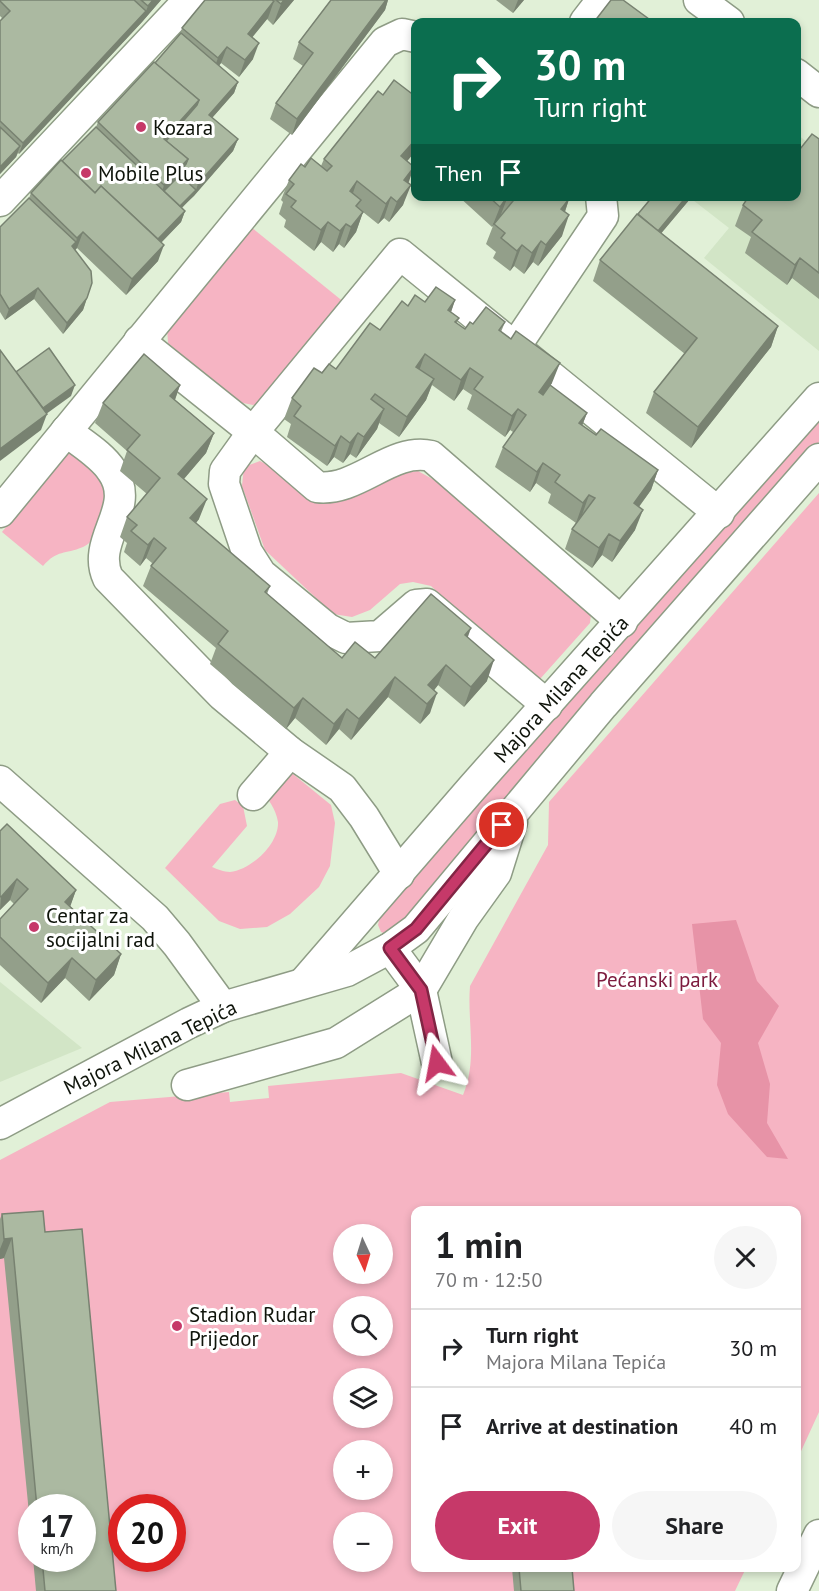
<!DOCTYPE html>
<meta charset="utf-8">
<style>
:root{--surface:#fff;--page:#f6f6f6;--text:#202124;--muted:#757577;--line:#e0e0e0;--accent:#c63969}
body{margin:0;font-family:"PT Sans",sans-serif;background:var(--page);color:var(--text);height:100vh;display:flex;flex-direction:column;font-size:22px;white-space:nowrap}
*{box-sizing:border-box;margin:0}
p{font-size:20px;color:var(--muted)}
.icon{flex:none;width:33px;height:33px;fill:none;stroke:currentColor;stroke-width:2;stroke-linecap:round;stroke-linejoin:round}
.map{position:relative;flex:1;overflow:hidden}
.drawer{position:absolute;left:411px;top:1206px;width:390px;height:366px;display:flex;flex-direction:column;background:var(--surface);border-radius:12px;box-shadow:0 3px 9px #0003}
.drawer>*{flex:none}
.top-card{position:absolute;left:411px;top:18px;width:390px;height:183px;border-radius:12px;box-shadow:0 3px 9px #0003;background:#0b6e4f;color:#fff;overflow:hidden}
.needle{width:39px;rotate:176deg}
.tools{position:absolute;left:333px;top:1224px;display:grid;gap:12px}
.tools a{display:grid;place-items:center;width:60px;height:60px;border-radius:50%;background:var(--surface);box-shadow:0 3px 9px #0003;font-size:30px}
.speed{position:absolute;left:18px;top:1494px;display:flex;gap:12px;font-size:30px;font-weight:700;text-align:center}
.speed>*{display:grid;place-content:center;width:78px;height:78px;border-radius:50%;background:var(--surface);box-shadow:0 3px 9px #0003;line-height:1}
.speed small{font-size:15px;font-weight:400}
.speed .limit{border:9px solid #d22;background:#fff;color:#111}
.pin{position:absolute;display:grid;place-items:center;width:51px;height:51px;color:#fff;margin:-26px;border:3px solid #fff;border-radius:50%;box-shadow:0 2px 6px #0007}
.me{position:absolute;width:66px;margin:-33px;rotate:347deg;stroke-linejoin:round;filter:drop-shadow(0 0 4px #0008)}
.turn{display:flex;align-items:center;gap:21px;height:126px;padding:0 24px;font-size:27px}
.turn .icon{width:78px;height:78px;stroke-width:2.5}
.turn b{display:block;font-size:42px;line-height:51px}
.then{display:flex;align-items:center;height:57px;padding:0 24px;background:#0003;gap:12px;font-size:22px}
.round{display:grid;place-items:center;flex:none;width:63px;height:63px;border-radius:32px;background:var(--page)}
.overview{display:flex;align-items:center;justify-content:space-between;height:102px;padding:0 24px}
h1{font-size:36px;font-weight:800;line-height:45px}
.action{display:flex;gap:12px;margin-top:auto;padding:12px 24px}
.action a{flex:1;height:69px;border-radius:36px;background:var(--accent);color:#fff;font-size:24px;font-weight:800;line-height:69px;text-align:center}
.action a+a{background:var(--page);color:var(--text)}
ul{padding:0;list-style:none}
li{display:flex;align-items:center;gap:18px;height:78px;padding:0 24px;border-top:2px solid var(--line)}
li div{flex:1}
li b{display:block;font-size:22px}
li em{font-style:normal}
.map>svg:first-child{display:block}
.built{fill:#d2e5c6}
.green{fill:#f6b4c3;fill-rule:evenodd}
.forest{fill:#e793a7}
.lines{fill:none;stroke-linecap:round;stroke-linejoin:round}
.minor-casing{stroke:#8e9c85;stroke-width:33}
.minor{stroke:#fff;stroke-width:30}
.wall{fill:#939f8a}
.shaded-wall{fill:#788271}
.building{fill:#abb9a1;stroke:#788271;stroke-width:1.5}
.route-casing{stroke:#812544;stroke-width:15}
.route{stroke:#c63969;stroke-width:10}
.poi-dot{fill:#c63969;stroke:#fff;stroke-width:2}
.labels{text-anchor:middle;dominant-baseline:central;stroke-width:6;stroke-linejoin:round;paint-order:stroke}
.poi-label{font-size:21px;fill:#0f140b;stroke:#fff;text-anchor:start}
.street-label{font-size:21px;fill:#0f140b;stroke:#fff}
.park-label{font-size:21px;fill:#7d1b3e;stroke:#fff}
</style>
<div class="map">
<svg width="819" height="1591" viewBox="0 0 819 1591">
<rect width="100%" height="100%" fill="#e1f0d7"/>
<g class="built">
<path d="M797 134 819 152V351L704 258 729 228 689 197 796 196Z"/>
<path d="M0 982 82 1048 0 1082Z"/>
</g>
<g class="green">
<path d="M246 223 345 303 264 402 253 405 238 402 168 343 167 327Z"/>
<path d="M819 414V442L498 810 401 927 386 934 381 932 378 925 380 916Z"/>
<path d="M70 449C80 457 99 467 106 478 118 495 101 540 83 547 64 555 58 549 43 566L2 532Z"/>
<path d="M260 461 310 488 418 471 436 481 591 614 590 623 540 679 531 678 431 586 413 582 400 584 370 610 352 617 333 614 265 550 242 486 244 467Z"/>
<path d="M819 493V1412L797 1460 796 1210H416V1568H746L735 1591H0V1160L110 1102 229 1092 230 1102 269 1098 268 1086 401 1073 463 1095C478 1060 467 1022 470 986L548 845 549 802ZM344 1234H382V1274H344ZM344 1306H382V1346H344ZM344 1378H382V1418H344ZM344 1450H382V1490H344ZM32 1508H82V1558H32ZM122 1508H172V1558H122ZM344 1522H382V1562H344Z"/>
<path d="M282 765 331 805 335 823 330 866 319 887 290 914 267 927 240 929 219 921 165 868 220 804 235 800 243 806 247 826 212 867C217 869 224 872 230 872 251 870 279 844 278 822 276 809 268 799 261 789Z"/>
</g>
<path class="forest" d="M736 920 757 981 779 1006 758 1043 770 1084 767 1123 788 1159 767 1157 728 1114 717 1085 721 1043 703 1019 692 924Z"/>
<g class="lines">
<defs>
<g id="minor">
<path d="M699 0 729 22"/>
<path d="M585 22 602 0"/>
<path d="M796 74 819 92"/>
<path d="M0 201 189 0"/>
<path d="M139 341 253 432 400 254 719 513"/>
<path d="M515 347 603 216 601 196"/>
<path d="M66 431C81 443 102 455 112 471 138 508 90 540 108 578L222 695 290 752 342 788 364 817 399 874"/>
<path d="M0 512 385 42 402 34 416 37"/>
<path d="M547 705 427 604 416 605 380 636 346 638 328 629 261 574 247 552 224 484 225 471 253 432 317 487C358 492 391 447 431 456L622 622"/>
<path d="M0 781 155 918 177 944 223 1007"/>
<path d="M253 795 290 752"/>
<path d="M390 948 421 990 437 1063"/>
<path d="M305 981 472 788 819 398"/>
<path d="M187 1085 336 1043 421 990 463 919 496 873 512 822"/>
<path d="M0 1124 189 1023 223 1007 347 971 390 948 416 929 603 705 819 459"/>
<path d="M792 1591 819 1535"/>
</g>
</defs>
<use href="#minor" class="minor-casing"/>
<use href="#minor" class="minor"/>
</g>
<g class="wall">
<path d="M0 0H161L142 22 19 154 18 153 16 157 0 174V21L2 18 0 16Z"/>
<path d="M205 0H294L273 25 267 19 252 37 253 59 239 77 221 63 219 66 238 82 234 93 212 118 238 139 233 151 182 208 185 211 181 222 161 243 158 261 126 295 77 248 75 250 87 298 83 310 63 334 34 299 5 320 0 312V227L29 198 31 193 96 127 98 122 155 63 181 33 182 28Z"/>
<path d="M331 0H388L385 10 292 135 270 119 276 103 303 66 293 59 299 42Z"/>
<path d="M496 0H524L513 13Z"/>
<path d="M416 87V156L413 154 407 161 408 183 403 205 389 222 384 218 378 224 363 212 356 232 344 248 339 244 333 252 321 242 314 251 284 227 286 220 279 214 283 202 281 200 289 180 305 167 321 166 324 159 383 95 411 93Z"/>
<path d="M819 139V299L792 278 787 285 745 253 751 237 735 226 743 205 796 196Z"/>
<path d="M458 196H565L569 199 565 212 562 236 538 266 533 262 524 274 514 266 510 271 493 258 496 252 486 244 493 226 492 227Z"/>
<path d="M690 199 661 233 778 326 771 347 691 448 646 413 654 392 685 354 593 281 600 260 638 214Z"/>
<path d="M455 300 451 312 459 318 457 323 465 329 473 324 505 322 501 332 552 383 550 386 587 413 582 426 596 435 658 470 651 490 639 507 635 530 612 562 602 555 592 568 565 549 572 529 576 523 548 503 551 494 536 483 530 492 495 467 503 447 513 432 510 430 505 437 467 409 472 395 463 389 454 401 432 385 426 400 399 437 379 423 377 429 356 458 350 454 343 463 334 457 327 466 287 437 291 424 284 419 292 398 322 373 336 369 408 306 425 302Z"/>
<path d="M180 385 175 400 214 433 206 453 184 479 199 519 196 523 270 586 267 594 342 658H375L468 638 487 681 464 707 438 685 434 690 430 713 420 724 388 697 351 740 339 729 326 745 295 718 286 729 210 664 216 648 143 586 151 566 152 563 146 558 140 566 124 552 127 543 120 537 127 517 147 494 120 471 127 451 95 423 103 403Z"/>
<path d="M0 831 76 890 70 906 121 954 114 975 89 1001 65 978 41 1003 0 965V919L14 904 10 900 0 910Z"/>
<path d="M2 1214 45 1232 116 1591H36L33 1558H82V1508H32V1544L4 1258 0 1259V1219Z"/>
<path d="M512 1568H572L574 1591H514Z"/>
</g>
<g class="shaded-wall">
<path d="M153 0H161L142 22 19 154 23 143 146 11 148 6Z"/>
<path d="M284 0H294L273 25 281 4Z"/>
<path d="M386 0H388L385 10 292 135 297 119Z"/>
<path d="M518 0H524L513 13Z"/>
<path d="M274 1 268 18 242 50 248 34Z"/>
<path d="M259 43 253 59 239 77 245 60Z"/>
<path d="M227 47 221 63 212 74 218 58Z"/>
<path d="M238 82 234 93 204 127 209 115Z"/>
<path d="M199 100 193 116 166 147 164 139Z"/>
<path d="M238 139 233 151 194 196 174 215 176 210 196 190 198 184Z"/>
<path d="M416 139V146L413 154 394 177 401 156Z"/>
<path d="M20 146 16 157 0 174V167Z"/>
<path d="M188 159 183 171 182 169 179 179 161 195 164 185Z"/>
<path d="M414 167 407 187 404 180Z"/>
<path d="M357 181 350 202V191Z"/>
<path d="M411 185 403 205 389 222 397 202Z"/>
<path d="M508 196 500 217 494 224 492 227 500 207Z"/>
<path d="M687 196H691L690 199 654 242 658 231Z"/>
<path d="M391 197 384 218 378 224 386 204Z"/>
<path d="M569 199 562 220 561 209Z"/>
<path d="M185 211 181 222 150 254 154 243Z"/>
<path d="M363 212 356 232 344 248 351 227Z"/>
<path d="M569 215 562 236 538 266 546 245Z"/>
<path d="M328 222 321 242 314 251 321 230Z"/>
<path d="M346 224 339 244 333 252 340 231Z"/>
<path d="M83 232 77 248 68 258 72 246 76 242 77 238Z"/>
<path d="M541 241 533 262 524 274 532 253Z"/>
<path d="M164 245 158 261 126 295 132 279Z"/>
<path d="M522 245 514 266 510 271 517 251Z"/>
<path d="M800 258 792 278 787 285 795 265Z"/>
<path d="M38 288 34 299 5 320 9 309Z"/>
<path d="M87 298 83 310 63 334 67 323Z"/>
<path d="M455 300 448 321V310Z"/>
<path d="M778 326 771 347 691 448 698 427Z"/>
<path d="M425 354 418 374 416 367Z"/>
<path d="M560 363 552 383 531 413 539 392Z"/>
<path d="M470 368 463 389 454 401 461 380Z"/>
<path d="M434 379 426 400 399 437 407 417Z"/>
<path d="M75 385 71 396 35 422 39 411Z"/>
<path d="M180 385 173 405 170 396Z"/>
<path d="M384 409 377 429 356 458 364 437Z"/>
<path d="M518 409 510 430 505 437 512 416Z"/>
<path d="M587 413 579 433V423Z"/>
<path d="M47 414 41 430 0 461V449Z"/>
<path d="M214 433 206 453 170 495 178 474Z"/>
<path d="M358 433 350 454 343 463 350 443Z"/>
<path d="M341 436 334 457 327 466 335 446Z"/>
<path d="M543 463 536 483 530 492 537 472Z"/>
<path d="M658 470 651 490 626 524 634 503Z"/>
<path d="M589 495 582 515 576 523 583 503Z"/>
<path d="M207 499 199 519 183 539 190 518Z"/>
<path d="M643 510 635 530 612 562 620 541Z"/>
<path d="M609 534 602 555 592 568 599 548Z"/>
<path d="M154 538 146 558 140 566 148 545Z"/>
<path d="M471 628 464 648 465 635Z"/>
<path d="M494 660 487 681 464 707 471 687Z"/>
<path d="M446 665 438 685 425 702 428 685Z"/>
<path d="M395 677 388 697 351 740 359 719Z"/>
<path d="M437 693 430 713 420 724 427 704Z"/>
<path d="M303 698 295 718 286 729 294 708Z"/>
<path d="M347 709 339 729 326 745 334 724Z"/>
<path d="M17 879 10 900 0 910 1 897Z"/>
<path d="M76 890 69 910 65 902Z"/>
<path d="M121 954 114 975 89 1001 96 980Z"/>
<path d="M72 958 65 978 41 1003 48 983Z"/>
<path d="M12 1238 4 1258 0 1259V1249L4 1239Z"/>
</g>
<g class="building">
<path d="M0 0H134L146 11 23 143 0 121V21L10 11 0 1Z"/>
<path d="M141 0H153L148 6Z"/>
<path d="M205 0H272L274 1 248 34 259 43 245 60 227 47 218 58 182 28Z"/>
<path d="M276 0H284L281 4Z"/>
<path d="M331 0H386L297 119 276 103 313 53 299 42Z"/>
<path d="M611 0H623L653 22H594Z"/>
<path d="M181 33 238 82 209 115 238 139 198 184 182 169 186 164 188 159 166 141 197 105 199 100 155 63Z"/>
<path d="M154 62 199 100 164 139 188 159 164 185 98 122Z"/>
<path d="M394 80 411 93 416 87V139L401 156 414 167 404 180 411 185 397 202 391 197 386 204 357 181 350 191 361 200 356 206 363 212 351 227 346 224 340 231 328 222 321 230 291 207 296 201 286 194 294 184 289 180 301 164 305 167 311 158 327 171 332 166 324 159 378 91 383 95Z"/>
<path d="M0 127 20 146 0 167Z"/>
<path d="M96 127 185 211 158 239 101 186 95 193 62 161Z"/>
<path d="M812 134 819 139V273L800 258 795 265 752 232 762 220 743 205 749 196H796V154Z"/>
<path d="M61 160 95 193 101 186 164 245 132 279 83 232 77 238 31 193Z"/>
<path d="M180 175 196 190 180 206 164 191Z"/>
<path d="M488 196H508L500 207Z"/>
<path d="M508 196H565L569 199 561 209 569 215 546 245 541 241 532 253 522 245 517 251 501 238 505 233 494 224 513 201Z"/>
<path d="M653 196H687L658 231 638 214Z"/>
<path d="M29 198 76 242 72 246 91 271 92 283 87 298 67 323 38 288 9 309 0 294V227Z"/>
<path d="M637 214 778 326 698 427 654 392 697 338 600 260Z"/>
<path d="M436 287 455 300 448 310 459 318 455 322 465 329 470 322 473 324 486 307 505 322 499 330 511 339 516 331 560 363 539 392 543 395 550 385 587 413 579 423 596 435 601 429 658 470 634 503 643 510 620 541 609 534 599 548 572 529 595 498 589 495 583 503 555 482 560 475 543 463 537 472 503 447 526 415 518 409 512 416 474 389 483 377 470 368 461 380 425 354 416 367 434 379 407 417 375 394 371 399 384 409 364 437 358 433 350 443 341 436 335 446 294 416 301 406 292 398 314 368 322 373 329 364 336 369 370 323 380 330 402 301 408 306 415 295 425 302Z"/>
<path d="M49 348 75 385 43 408 16 372Z"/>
<path d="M0 350 47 414 0 449Z"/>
<path d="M144 354 180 385 170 396 214 433 178 474 207 499 190 518 270 586 265 592 342 658 355 642 375 658 431 594 471 628 465 635 494 660 471 687 446 665 428 685 437 693 427 704 395 677 359 719 347 709 334 724 303 698 294 708 218 644 228 631 151 566 166 548 154 538 148 545 131 531 137 525 127 517 160 478 127 450 140 435 103 403Z"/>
<path d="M7 824 76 890 65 902 121 954 96 980 72 958 48 983 0 937V919L28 889 17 879 1 897 0 896V831Z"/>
<path d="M43 1211 45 1232 82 1229 116 1591H45L42 1558H82V1508H37L12 1238 4 1239 2 1214Z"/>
<path d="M519 1568H572L574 1591H521Z"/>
</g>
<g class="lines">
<defs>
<path id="route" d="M437 1063 421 990 390 948 416 929 502 825"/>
</defs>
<use href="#route" class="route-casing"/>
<use href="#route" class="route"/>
</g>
<g class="poi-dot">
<circle cx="141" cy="127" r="6"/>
<circle cx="86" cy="173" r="6"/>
<circle cx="34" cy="927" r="6"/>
<circle cx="177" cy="1326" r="6"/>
</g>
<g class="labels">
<g class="poi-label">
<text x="153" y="127">Kozara</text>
<text x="98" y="173">Mobile Plus</text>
<text x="46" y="915">Centar za<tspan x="46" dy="24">socijalni rad</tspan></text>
<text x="189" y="1314">Stadion Rudar<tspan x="189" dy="24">Prijedor</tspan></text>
</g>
<g class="street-label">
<text transform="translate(561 689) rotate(-48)">Majora Milana Tepića</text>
<text transform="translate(150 1047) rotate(-26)">Majora Milana Tepića</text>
</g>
<g class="park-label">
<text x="657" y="979">Pećanski park</text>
</g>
</g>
</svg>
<div class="tools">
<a><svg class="needle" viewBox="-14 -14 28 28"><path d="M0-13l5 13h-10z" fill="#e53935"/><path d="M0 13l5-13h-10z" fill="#757577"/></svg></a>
<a><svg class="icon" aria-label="search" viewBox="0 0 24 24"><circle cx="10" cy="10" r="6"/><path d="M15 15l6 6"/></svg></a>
<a><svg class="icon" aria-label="layers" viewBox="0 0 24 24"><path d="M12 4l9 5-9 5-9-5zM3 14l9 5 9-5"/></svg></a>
<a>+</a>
<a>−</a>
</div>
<div class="speed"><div>17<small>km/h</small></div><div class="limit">20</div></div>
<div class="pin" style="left:502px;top:825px;background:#d93025"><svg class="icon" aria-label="arrive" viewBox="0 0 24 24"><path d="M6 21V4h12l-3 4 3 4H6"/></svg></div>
<svg class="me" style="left:437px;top:1063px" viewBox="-20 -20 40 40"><path d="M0-17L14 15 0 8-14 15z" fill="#c63969" stroke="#fff" stroke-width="4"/></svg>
<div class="top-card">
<div class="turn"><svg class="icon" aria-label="right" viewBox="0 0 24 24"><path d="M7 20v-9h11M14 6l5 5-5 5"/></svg><div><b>30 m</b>Turn right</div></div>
<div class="then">Then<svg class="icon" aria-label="arrive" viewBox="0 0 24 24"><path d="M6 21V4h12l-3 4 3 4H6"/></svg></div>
</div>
<section class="drawer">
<div class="overview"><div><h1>1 min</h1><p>70 m · 12:50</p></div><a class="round"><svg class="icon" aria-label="close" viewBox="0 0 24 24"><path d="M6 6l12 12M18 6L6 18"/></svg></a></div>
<ul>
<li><svg class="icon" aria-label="right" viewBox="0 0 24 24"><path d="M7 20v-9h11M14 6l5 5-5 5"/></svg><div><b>Turn right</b><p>Majora Milana Tepića</p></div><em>30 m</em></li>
<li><svg class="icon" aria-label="arrive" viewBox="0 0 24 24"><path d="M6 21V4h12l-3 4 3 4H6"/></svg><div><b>Arrive at destination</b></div><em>40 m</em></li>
</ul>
<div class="action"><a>Exit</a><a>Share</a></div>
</section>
</div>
